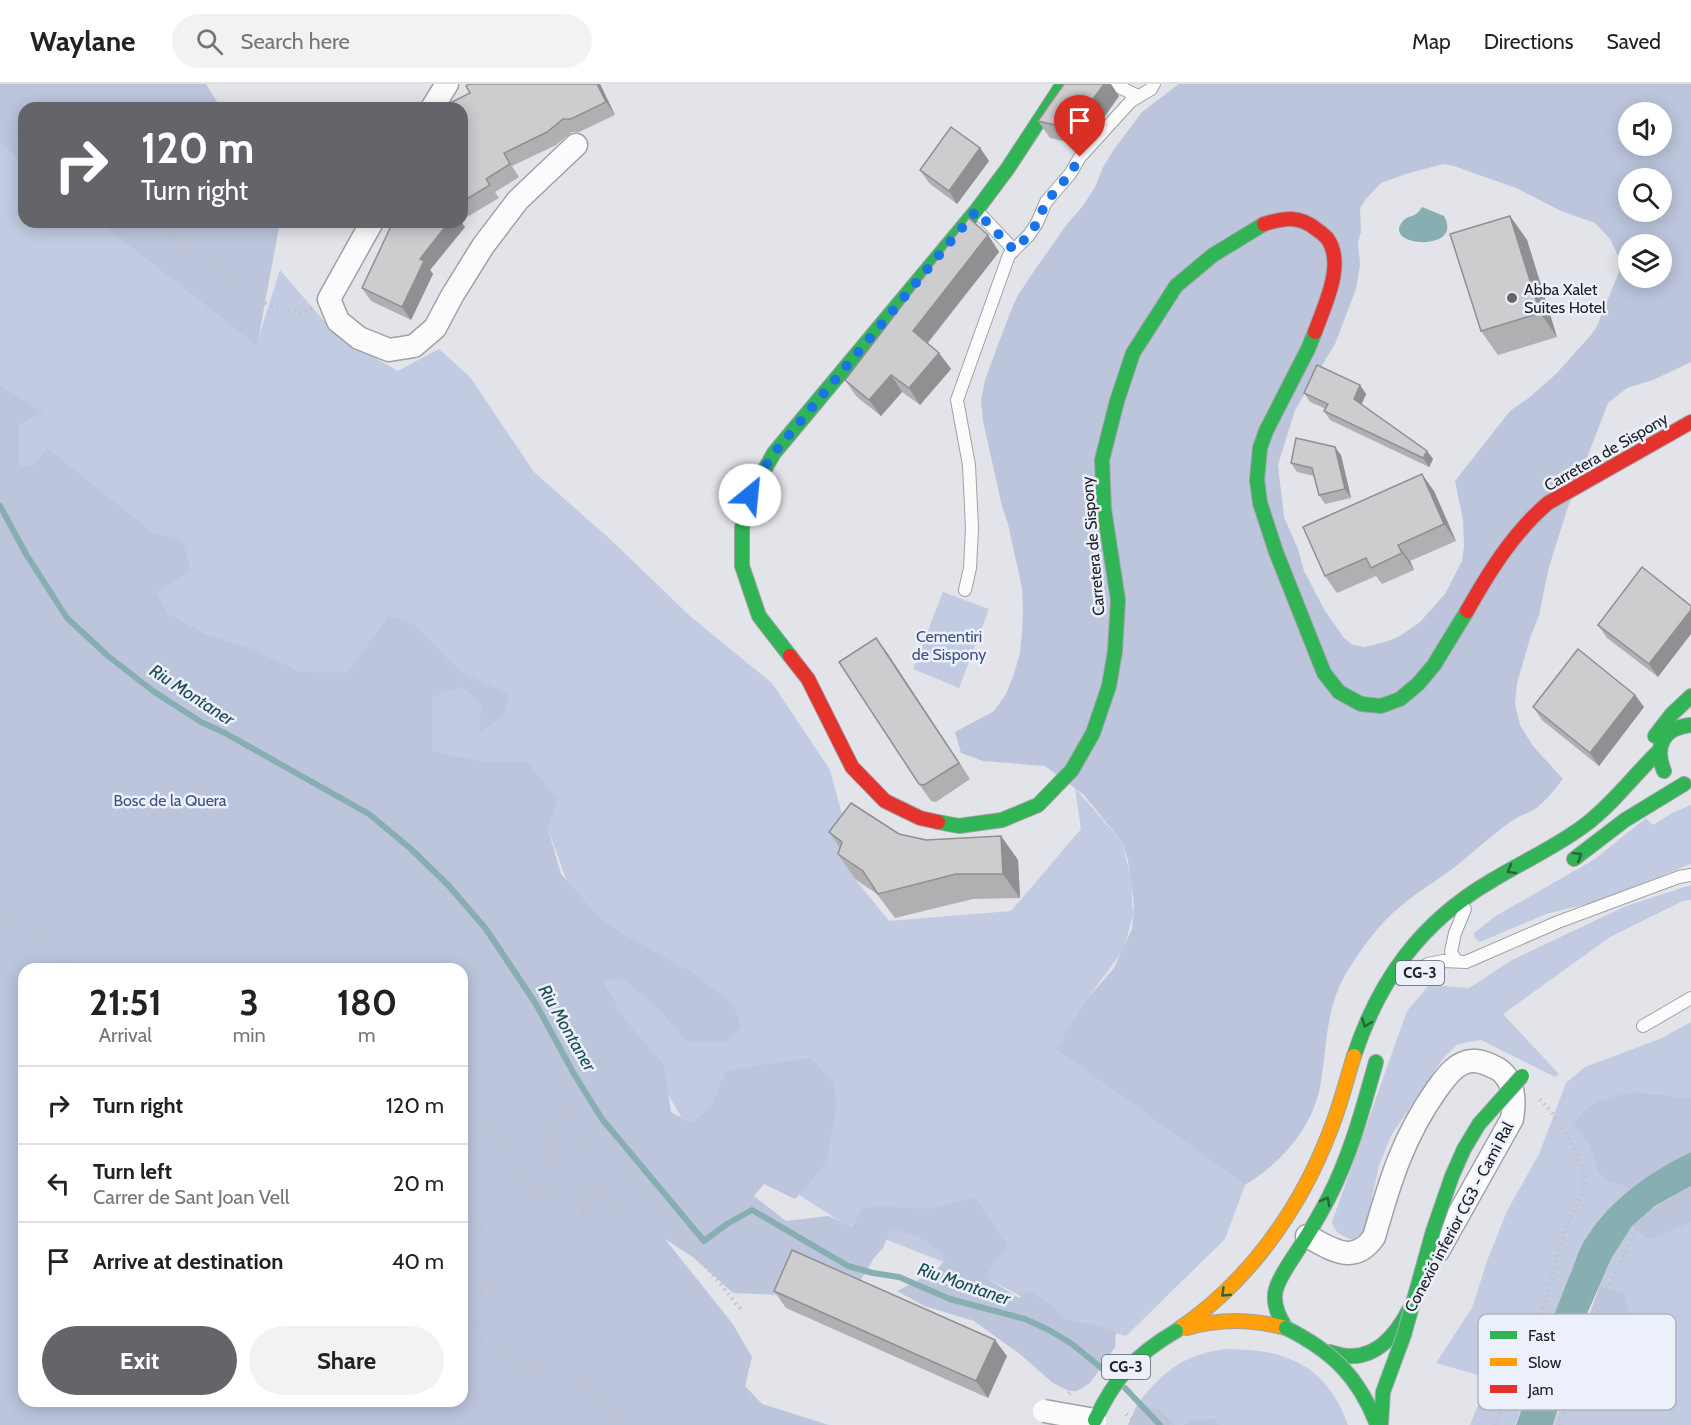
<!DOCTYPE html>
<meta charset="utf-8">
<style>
:root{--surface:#fff;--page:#f2f2f2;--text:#222;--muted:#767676;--line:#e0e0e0;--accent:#64656a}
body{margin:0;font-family:Cabin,sans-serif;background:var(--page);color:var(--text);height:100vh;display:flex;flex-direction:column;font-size:22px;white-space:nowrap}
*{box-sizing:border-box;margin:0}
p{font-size:20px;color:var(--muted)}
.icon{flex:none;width:33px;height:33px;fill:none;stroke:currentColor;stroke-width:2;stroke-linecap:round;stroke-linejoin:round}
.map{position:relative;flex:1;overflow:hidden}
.details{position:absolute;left:18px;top:879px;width:450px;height:444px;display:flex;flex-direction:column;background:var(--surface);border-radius:18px;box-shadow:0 3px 15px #0003}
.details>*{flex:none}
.hud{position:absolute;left:18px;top:18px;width:450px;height:126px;border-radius:18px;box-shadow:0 3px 15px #0003;background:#64656a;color:#fff;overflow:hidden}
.fabs{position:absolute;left:1618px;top:18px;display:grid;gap:12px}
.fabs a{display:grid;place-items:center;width:54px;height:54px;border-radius:50%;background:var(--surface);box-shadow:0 3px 15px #0003;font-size:30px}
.pin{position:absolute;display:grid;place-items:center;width:51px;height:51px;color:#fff;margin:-62px -26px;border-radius:50% 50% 50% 0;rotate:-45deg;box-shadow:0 0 6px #0007}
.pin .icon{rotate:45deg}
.me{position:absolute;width:66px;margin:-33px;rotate:28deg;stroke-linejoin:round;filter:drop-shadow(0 0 4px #0008)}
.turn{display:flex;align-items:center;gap:21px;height:126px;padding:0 24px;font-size:27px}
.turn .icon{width:78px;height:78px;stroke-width:2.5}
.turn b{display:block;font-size:42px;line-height:51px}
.eta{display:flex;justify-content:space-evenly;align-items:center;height:102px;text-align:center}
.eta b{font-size:36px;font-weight:700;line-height:42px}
.primary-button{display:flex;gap:12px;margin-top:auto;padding:12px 24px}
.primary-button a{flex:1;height:69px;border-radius:36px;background:var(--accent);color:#fff;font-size:24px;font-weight:700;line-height:69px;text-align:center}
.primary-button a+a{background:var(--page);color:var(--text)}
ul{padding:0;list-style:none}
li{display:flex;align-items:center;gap:18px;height:78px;padding:0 24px;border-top:2px solid var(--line)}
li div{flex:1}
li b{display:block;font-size:22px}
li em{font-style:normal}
header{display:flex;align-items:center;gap:36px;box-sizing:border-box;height:84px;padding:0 30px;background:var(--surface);border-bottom:2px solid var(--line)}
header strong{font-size:28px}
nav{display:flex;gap:33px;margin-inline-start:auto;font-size:21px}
.search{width:420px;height:54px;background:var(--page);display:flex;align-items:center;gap:15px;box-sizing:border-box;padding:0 21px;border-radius:33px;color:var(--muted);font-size:22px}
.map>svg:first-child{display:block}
.green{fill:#c2cbe2}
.forest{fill:#bcc5dc;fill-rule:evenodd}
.water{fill:#87aeb1}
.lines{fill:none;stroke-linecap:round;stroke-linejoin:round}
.stream{stroke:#87aeb1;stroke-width:6}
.lane-casing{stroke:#9fa1a5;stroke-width:14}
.street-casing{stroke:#9fa1a5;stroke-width:25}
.fast-casing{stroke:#9fa1a5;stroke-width:16}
.slow-casing{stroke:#9fa1a5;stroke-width:16}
.jam-casing{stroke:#9fa1a5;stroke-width:16}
.path{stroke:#c2c2c4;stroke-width:4;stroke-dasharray:1.5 4.5;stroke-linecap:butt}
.lane{stroke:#fbfbfc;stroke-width:12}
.street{stroke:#fbfbfc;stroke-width:22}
.fast{stroke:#30b455;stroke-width:14}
.slow{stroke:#ff9f0a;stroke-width:14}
.jam{stroke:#e5322d;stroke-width:14}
.street-bridge-casing{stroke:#9fa1a5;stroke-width:25;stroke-linecap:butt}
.fast-bridge-casing{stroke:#aeabbc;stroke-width:16;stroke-linecap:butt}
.street-bridge{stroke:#fbfbfc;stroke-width:22}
.fast-bridge{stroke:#30b455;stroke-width:14}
.wall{fill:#b0afb2}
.shaded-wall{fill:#908f91}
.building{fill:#cdcccf;stroke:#908f91;stroke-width:1.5}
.oneway{stroke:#27633b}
.route{stroke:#1a73e8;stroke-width:10;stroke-dasharray:0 18}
.poi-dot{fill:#64656a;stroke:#ecf0fb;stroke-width:2}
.labels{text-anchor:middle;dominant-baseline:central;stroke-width:5;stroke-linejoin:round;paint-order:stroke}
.shield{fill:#ecf0fb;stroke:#5d5f65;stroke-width:1.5}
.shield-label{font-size:15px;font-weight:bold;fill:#202125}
.poi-label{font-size:16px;fill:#202125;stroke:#ecf0fb;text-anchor:start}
.street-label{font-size:16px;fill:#202125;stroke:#ecf0fb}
.park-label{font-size:16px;fill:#3e4f83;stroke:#ecf0fb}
.water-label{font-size:18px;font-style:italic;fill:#1c4e4f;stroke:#ecf0fb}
.key{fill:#ecf0fb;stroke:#afb2bb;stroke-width:1.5}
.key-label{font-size:16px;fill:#202125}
</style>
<header>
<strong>Waylane</strong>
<div class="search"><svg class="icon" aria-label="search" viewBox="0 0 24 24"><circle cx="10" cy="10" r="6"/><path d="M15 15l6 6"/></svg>Search here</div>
<nav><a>Map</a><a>Directions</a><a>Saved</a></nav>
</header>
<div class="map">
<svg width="1691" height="1341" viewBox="0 0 1691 1341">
<rect width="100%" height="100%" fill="#e2e4ea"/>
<g class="green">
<path d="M0 60 24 79V138H99L256 261 280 186 337 252 398 287 439 265 470 293 534 388 611 456 691 533 772 599 830 686 847 749 855 795 889 837 1011 827 1081 745 1075 704 1122 758 1131 794 1133 831 1124 865 1087 915 1055 965 1245 1101 1225 1155 1126 1252 1064 1235 992 1197 839 1137 681 1033 603 897 548 745 432 667 167 529 19 383 0 356Z"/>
<path d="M943 508 989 525 959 604 913 585Z"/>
<path d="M1691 721V780L1595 818 1546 830 1480 858 1475 854 1474 849 1494 833 1595 775 1646 734 1653 741 1672 729Z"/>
<path d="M1691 801V816L1683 817 1610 853 1503 930 1559 990 1555 993 1481 956 1458 960 1444 973 1392 1050 1379 1081 1368 1134 1363 1148 1353 1156C1343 1152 1335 1150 1332 1138L1407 927 1429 901 1469 904 1512 876 1626 822Z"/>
<path d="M1691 938V1014L1637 1008 1574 1042 1590 1064 1597 1088 1608 1098 1632 1105 1622 1112 1601 1133 1586 1153 1563 1207 1515 1341H1470L1489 1294 1436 1279 1472 1224 1487 1177 1507 1127 1539 1070 1566 999 1585 983 1662 954Z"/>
<path d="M1691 1134V1341H1554L1574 1273 1588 1290 1614 1271 1630 1233 1625 1209 1600 1201 1611 1175 1632 1142 1648 1156Z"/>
<path d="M1225 1265C1286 1265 1326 1280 1348 1341H1220L1214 1334 1195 1335 1182 1341H1176L1160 1326 1138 1319C1164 1287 1183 1271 1225 1265Z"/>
</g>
<g class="forest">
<path d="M0 0H206L221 24H24V79L0 60Z"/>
<path d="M1179 0H1691V278L1653 296 1627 304 1608 319 1568 423 1549 483 1539 531 1531 551 1517 599 1515 620 1520 641 1533 662 1563 695C1554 706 1546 717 1535 725 1529 729 1521 731 1515 735 1508 739 1502 744 1496 749 1484 758 1473 768 1461 778 1443 793 1421 805 1402 821 1380 839 1362 863 1347 888 1326 922 1327 960 1321 998 1314 1042 1282 1079 1245 1101L1055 965 1087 915 1114 884 1132 845 1134 821 1128 776 1122 758 1084 711 1045 682 983 677 961 669 955 648 994 627 1006 610 1014 590 1020 569 1022 548 1023 527 1022 504 1008 440 1002 422 983 337 981 316 985 296 1008 234 1017 213 1030 193 1067 140 1083 122 1095 103 1103 83 1115 64 1142 28ZM1629 28H1662V62H1629ZM1443 80 1454 82 1516 104 1561 127 1595 139 1610 155 1620 176 1619 188 1597 242 1591 251 1556 290 1530 313 1510 327 1455 397 1463 436 1464 462 1462 477 1445 510 1420 538 1400 552 1388 557 1365 563 1353 561 1344 554 1325 527 1304 487 1298 465 1284 433 1278 381 1295 326 1335 260 1356 205 1360 181 1358 158 1361 148 1360 124 1366 115 1381 99 1406 90ZM1629 94H1662V128H1629ZM1629 160H1662V194H1629Z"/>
<path d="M99 138H280L257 262Z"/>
<path d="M0 301 44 329 19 340V383L33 382 47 364 153 449 182 455 191 487 156 508 167 529 209 551 248 564 301 588 348 589 388 532 414 540 459 587 509 611 504 630 480 649 481 619 462 603 432 613V667L487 679 526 677 557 714 548 745 561 790 601 835 630 854 690 887 734 921 741 943 727 958H686L663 929 624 895 603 897 627 938 664 981 671 1028 692 1039 711 1023 725 988 760 981 812 974 834 1001 836 1025 827 1076 811 1098 795 1115 764 1100 754 1112 786 1137 828 1132 853 1143 861 1125 873 1122 929 1125 975 1113 1007 1162 985 1193 1019 1214 1030 1207 1049 1219 1064 1235 1100 1242 1116 1248 1115 1263 1090 1299 1077 1307H1069L1053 1299 1021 1271 974 1237 924 1222 897 1207 936 1187 946 1174 923 1155 891 1144 883 1164 874 1174 861 1196V1214L733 1209 694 1174 665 1155 732 1239 752 1273 745 1302 762 1320 829 1341H0ZM24 885H462V1317H24Z"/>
<path d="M1637 1008 1691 1014V1068L1632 1105 1608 1098 1597 1088 1590 1064 1574 1042C1585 1016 1613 1012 1637 1008Z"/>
<path d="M1691 1102V1138L1648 1156 1632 1142 1653 1124Z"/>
<path d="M1600 1201 1625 1209 1630 1232 1614 1271 1587 1290 1574 1273Z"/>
<path d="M1138 1319 1160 1326 1176 1341H1128Z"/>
<path d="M1214 1334 1220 1341H1182L1195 1335Z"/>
</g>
<g class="water">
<path d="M1422 123 1444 132C1465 169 1380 163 1403 137 1407 132 1412 133 1416 130 1418 129 1420 126 1422 123Z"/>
<path d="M1691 1068V1102L1655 1122 1632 1142 1611 1175 1587 1230 1553 1341H1516C1534 1292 1549 1241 1569 1193 1575 1180 1579 1163 1588 1151 1612 1114 1652 1087 1691 1068Z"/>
</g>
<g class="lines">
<g class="stream">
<path d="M0 422 26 470 67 534 108 572 153 607 201 638 225 649 369 730 411 765 449 802 486 845 536 920 574 990 602 1035 704 1157 727 1140 752 1126 848 1182 873 1189 899 1193 950 1215 1025 1235 1049 1246 1072 1260 1110 1291"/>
<path d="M1125 1304 1160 1341"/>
</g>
<defs>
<g id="lane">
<path d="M1113 0 1138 12"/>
<path d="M977 127 1014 166"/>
<path d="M965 506 970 484 972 444 969 381 957 316 1009 171 1029 151 1037 139 1046 118 1070 90 1080 73 1131 17 1151 5 1154 0"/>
<path d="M1456 877 1451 868 1455 849 1465 825"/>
<path d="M1401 895 1428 880 1443 877 1466 878 1558 838 1679 793 1691 791"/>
<path d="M1643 942 1691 914"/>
</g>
<g id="street">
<path d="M432 24 447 0"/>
<path d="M372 138 329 215 338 237 359 254 389 266 414 262 435 244 452 212 483 162 518 116 576 61"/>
<path d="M1307 1152C1331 1165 1354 1182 1374 1153 1390 1097 1403 1053 1437 1005 1446 993 1456 978 1472 977 1481 976 1490 981 1498 985 1515 996 1515 1017 1512 1035L1438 1167"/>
</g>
<g id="fast">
<path d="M1315 248 1308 265 1266 347 1260 364 1257 396 1260 419 1276 468 1324 589 1339 608 1361 620 1381 622 1400 615 1418 600 1434 581 1467 527"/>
<path d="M790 572 759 532 742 482V444L750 411 774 369 976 127 1008 84 1063 0"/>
<path d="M1655 652 1672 630 1691 612"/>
<path d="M1664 687C1654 662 1663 644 1691 641"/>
<path d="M938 738 959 742 1002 736 1038 721 1072 686 1093 649 1109 602 1115 567 1118 516 1104 425 1102 376 1117 317 1133 269 1176 202 1213 171 1264 140"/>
<path d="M1574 775 1625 736 1684 700"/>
<path d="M1354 972C1379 896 1421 838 1491 797 1522 778 1556 763 1585 741 1613 720 1634 691 1659 667"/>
<path d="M1286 1244C1278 1232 1272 1219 1276 1205 1280 1192 1289 1180 1296 1169 1308 1151 1319 1132 1329 1113 1351 1070 1363 1024 1376 978"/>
<path d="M1329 1268C1335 1269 1341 1272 1348 1272 1377 1274 1397 1249 1409 1226"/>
</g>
<g id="slow">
<path d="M1187 1244C1221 1234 1252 1235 1286 1244"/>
<path d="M1176 1247C1247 1200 1300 1126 1330 1047 1340 1023 1346 997 1354 972"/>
</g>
<g id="jam">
<path d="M1264 140C1284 134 1299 131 1316 145 1319 147 1324 151 1327 154 1346 180 1324 222 1315 248"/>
<path d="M1467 527C1489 488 1513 449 1548 419L1691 338"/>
<path d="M790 572 808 595 852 683 885 717 920 734 938 738"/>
</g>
</defs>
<use href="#lane" class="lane-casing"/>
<use href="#street" class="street-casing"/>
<use href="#fast" class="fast-casing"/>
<use href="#slow" class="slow-casing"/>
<use href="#jam" class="jam-casing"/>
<g class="path">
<path d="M0 6 24 29"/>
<path d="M155 138 191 166 217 179 234 192 251 211 274 223 300 230 312 223"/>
<path d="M0 836 28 845 70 885"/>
<path d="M462 1024 499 1052 536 1116 554 1101 547 1065 564 1028 583 1056 582 1131 596 1106 618 1120 634 1094 743 1228"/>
<path d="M462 1116 480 1139 468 1171 472 1192 489 1200 462 1219"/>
<path d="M462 1222 486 1263 529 1285 576 1296 624 1341"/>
<path d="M1069 1310 1086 1295"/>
<path d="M1126 1330 1138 1341"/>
<path d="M1495 1341C1508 1300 1528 1262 1543 1222 1553 1196 1557 1168 1566 1142 1571 1130 1583 1112 1585 1100 1587 1079 1554 1025 1537 1013"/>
<path d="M1559 1341 1597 1225 1637 1145 1660 1126 1691 1109"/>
</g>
<use href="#lane" class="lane"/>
<use href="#street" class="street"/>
<use href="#fast" class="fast"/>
<use href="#slow" class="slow"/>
<use href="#jam" class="jam"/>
<defs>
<path id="street-bridge" d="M1044 1327 1095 1336"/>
<g id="fast-bridge">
<path d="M1286 1244C1332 1267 1359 1293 1377 1341"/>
<path d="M1095 1336C1115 1294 1135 1271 1176 1247"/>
<path d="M1381 1341 1383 1308 1404 1251 1433 1147 1452 1092 1464 1065 1479 1040 1522 992"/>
</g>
</defs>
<use href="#street-bridge" class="street-bridge-casing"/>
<use href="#fast-bridge" class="fast-bridge-casing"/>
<use href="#street-bridge" class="street-bridge"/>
<use href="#fast-bridge" class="fast-bridge"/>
</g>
<g class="wall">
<path d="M469 0H600L615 31 579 48H572L556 61 512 82 519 93 495 108 499 114 462 136V24L470 9Z"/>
<path d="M1119 12 1100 39 1080 61 1050 54 1038 37Z"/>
<path d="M980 64 989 77 957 120 929 99 920 86Z"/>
<path d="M1510 132 1527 156 1557 253 1498 271 1481 247Z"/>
<path d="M387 138H461L465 143 430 186 433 190 411 236 371 217 362 204 391 143Z"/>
<path d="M988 151 999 168 928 259 939 269 951 285 920 321 902 308 881 332 857 313 845 296Z"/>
<path d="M1360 301 1366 310 1361 321 1427 367 1433 375 1429 383 1330 336 1324 327 1326 325 1310 318 1304 309Z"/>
<path d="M1341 371 1351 414 1325 420 1319 411 1314 392 1297 388 1291 379Z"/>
<path d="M1434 407 1456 457 1410 477 1414 486 1382 500 1376 492 1337 509 1325 492Z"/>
<path d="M1642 483 1658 593 1607 554 1598 541Z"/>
<path d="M876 554 970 695 936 718 931 717 919 700Z"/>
<path d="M1635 611 1644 623 1599 682 1542 636 1533 623Z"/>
<path d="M829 748 899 750 926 756 1001 752 1018 776 1020 814 973 815 895 834 877 810 855 795 838 770 840 764Z"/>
<path d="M774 1207 1007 1272 988 1314 786 1224Z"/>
</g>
<g class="shaded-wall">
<path d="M597 0H600L615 31 606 18Z"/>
<path d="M1104 0H1111L1119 12 1100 39 1080 61 1068 44Z"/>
<path d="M980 64 989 77 957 120 949 107Z"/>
<path d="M1510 132 1527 156 1557 253 1540 229Z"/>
<path d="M449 138H461L465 143 430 186 433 190 411 236 402 223 420 175Z"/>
<path d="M988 151 999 168 924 263 913 247Z"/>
<path d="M939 269 951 285 920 321 909 304Z"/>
<path d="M891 291 902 308 881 332 869 316Z"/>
<path d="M1360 301 1366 310 1360 324 1354 315Z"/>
<path d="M1335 363 1341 371 1351 414 1345 405Z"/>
<path d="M1427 367 1433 375 1429 383 1423 374Z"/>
<path d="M1422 390 1434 407 1456 457 1444 440Z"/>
<path d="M1398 461 1410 477 1414 486 1402 469Z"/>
<path d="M1691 526V550L1658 593 1649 580Z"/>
<path d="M876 554 888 570 970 695 959 679Z"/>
<path d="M1635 611 1644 623 1599 682 1590 669Z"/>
<path d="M1001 752 1018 776 1020 814 1003 790Z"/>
<path d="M995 1256 1007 1272 988 1314 976 1297Z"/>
</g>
<g class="building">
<path d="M469 0H597L606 18 571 35H563L547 48 504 69 510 80 486 95 490 101 462 118V24H453L450 19 470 9 466 2Z"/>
<path d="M1064 0H1104L1088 22 1068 44 1038 37Z"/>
<path d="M951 43 980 64 949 107 920 86Z"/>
<path d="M1510 132 1540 229 1481 247 1450 150Z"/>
<path d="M969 134 988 151 913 247 939 269 909 304 891 291 869 316 845 296Z"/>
<path d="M390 138H449L420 175 424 177 402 223 362 204 392 140Z"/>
<path d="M1317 281 1360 301 1354 315 1427 367 1423 374 1324 327 1328 320 1304 309Z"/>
<path d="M1296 354 1335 363 1345 405 1319 411 1312 384 1291 379Z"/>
<path d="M1422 390 1444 440 1398 461 1402 469 1371 484 1366 474 1325 492 1303 443Z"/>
<path d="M1642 483 1691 522V526L1649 580 1598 541Z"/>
<path d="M876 554 959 679 924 701 919 700 839 578Z"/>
<path d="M1578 565 1635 611 1590 669 1533 623Z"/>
<path d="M851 719 899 750 926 756 1001 752 1003 790H956L878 810 863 787 838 770 842 758 829 748Z"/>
<path d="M792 1166 995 1256 976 1297 774 1207Z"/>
</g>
<defs><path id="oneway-chevron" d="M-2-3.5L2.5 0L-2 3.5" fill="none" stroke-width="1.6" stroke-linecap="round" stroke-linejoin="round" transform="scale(1.5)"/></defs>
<g class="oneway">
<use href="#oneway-chevron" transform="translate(1578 772) rotate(-32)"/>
<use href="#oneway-chevron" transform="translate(1511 786) rotate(151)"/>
<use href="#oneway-chevron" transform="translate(1366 939) rotate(111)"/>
<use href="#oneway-chevron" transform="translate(1326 1117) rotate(-62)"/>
<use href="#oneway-chevron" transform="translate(1225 1209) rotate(136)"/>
</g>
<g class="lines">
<path class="route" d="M750 411 759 392 774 369 976 127 1014 166 1029 151 1037 139 1046 118 1070 90 1080 73"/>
</g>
<circle class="poi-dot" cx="1512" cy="214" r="6"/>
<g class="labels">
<g class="shield">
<rect x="1396" y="877" width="48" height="24" rx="4.5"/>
<rect x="1102" y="1271" width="48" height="24" rx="4.5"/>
</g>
<g class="shield-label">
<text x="1420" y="889">CG-3</text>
<text x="1126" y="1283">CG-3</text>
</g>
<g class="poi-label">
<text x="1524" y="205">Abba Xalet<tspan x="1524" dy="18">Suites Hotel</tspan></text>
</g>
<g class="street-label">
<text transform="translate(1606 368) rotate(-30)">Carretera de Sispony</text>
<text transform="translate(1093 462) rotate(-95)">Carretera de Sispony</text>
<text transform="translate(1459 1133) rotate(-62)">Conexió inferior CG3 - Cami Ral</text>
</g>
<g class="park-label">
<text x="949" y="552">Cementiri<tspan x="949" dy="18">de Sispony</tspan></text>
<text x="170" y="716">Bosc de la Quera</text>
</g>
<g class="water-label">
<text transform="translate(192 611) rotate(33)">Riu Montaner</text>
<text transform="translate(567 944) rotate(60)">Riu Montaner</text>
<text transform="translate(964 1200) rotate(19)">Riu Montaner</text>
</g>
</g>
<rect x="1478" y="1230" width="198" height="96" rx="9" class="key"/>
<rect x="1490" y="1247" width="27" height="8" fill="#30b455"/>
<rect x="1490" y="1274" width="27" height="8" fill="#ff9f0a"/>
<rect x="1490" y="1301" width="27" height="8" fill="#e5322d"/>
<g class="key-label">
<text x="1528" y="1257">Fast</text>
<text x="1528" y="1284">Slow</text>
<text x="1528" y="1311">Jam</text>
</g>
</svg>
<div class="fabs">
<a><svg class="icon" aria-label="sound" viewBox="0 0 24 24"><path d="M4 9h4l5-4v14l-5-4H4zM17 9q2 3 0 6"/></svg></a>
<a><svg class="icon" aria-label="search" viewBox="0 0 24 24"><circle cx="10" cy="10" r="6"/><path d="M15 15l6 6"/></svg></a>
<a><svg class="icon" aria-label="layers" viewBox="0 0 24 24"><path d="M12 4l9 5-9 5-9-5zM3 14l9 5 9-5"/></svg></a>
</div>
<div class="pin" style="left:1080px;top:73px;background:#d93025"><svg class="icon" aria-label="arrive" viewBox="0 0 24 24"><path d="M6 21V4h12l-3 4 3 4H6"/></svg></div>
<svg class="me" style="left:750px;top:411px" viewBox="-20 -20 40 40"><circle r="19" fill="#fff"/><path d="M0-13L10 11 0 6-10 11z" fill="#1a73e8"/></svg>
<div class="hud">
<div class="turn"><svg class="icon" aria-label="right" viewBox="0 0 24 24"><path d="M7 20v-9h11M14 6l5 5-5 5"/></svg><div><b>120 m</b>Turn right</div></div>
</div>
<section class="details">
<div class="eta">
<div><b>21:51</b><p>Arrival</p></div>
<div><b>3</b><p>min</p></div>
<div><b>180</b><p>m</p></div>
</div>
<ul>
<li><svg class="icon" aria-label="right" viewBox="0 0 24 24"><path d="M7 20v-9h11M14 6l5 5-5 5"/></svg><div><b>Turn right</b></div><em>120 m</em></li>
<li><svg class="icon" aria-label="left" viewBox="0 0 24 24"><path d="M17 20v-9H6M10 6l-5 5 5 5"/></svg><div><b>Turn left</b><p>Carrer de Sant Joan Vell</p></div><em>20 m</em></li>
<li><svg class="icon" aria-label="arrive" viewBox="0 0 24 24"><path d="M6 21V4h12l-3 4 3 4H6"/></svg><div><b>Arrive at destination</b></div><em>40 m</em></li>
</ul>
<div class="primary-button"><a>Exit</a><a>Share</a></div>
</section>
</div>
